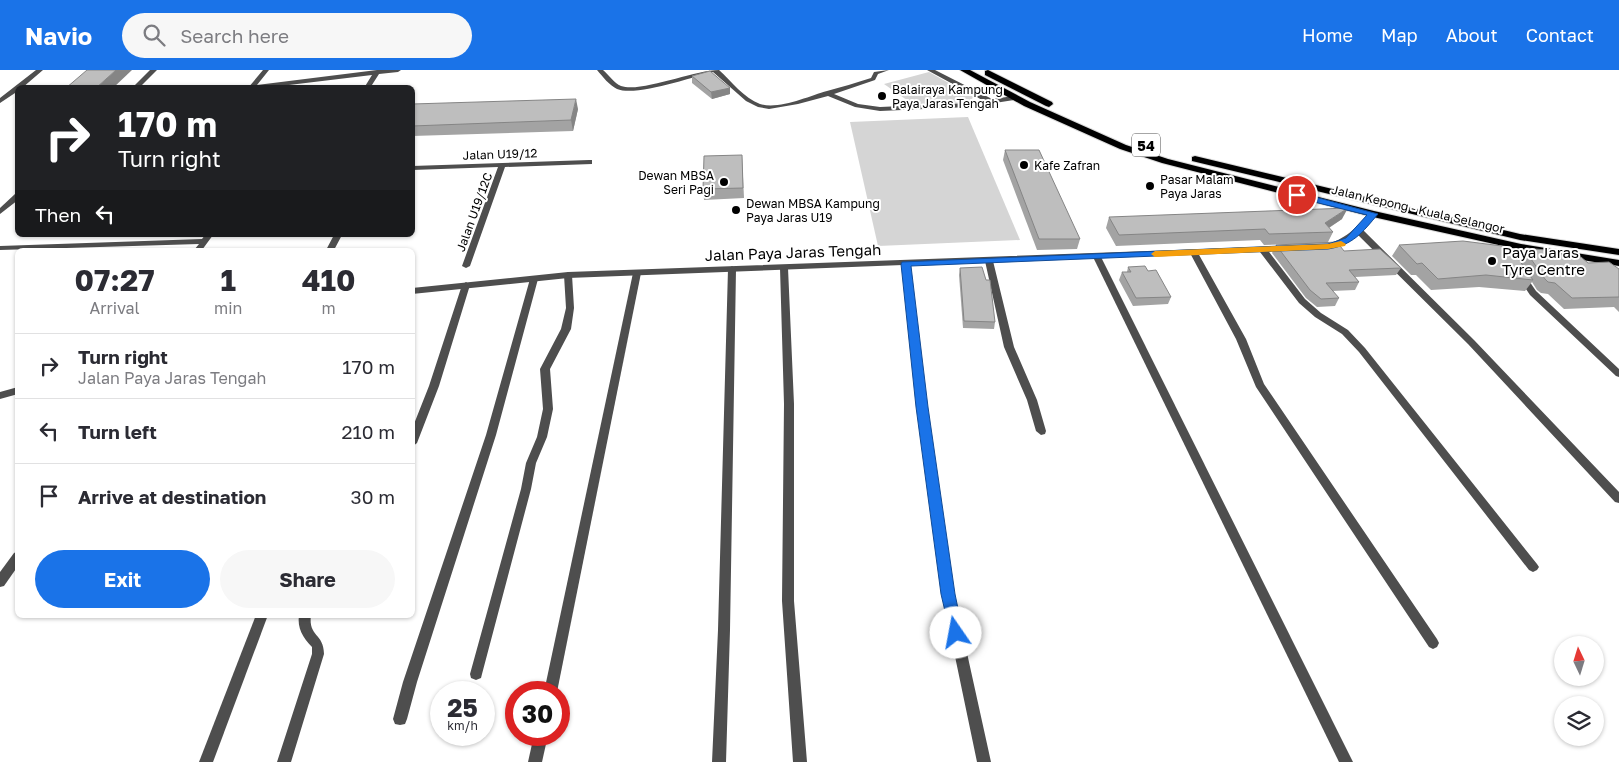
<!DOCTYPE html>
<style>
:root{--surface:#fff;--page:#f7f7f7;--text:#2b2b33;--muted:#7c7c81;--line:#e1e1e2;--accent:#1a73e8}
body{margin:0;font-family:"Golos Text",sans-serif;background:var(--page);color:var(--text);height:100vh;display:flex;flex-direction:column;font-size:19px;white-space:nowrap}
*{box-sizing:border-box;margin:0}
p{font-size:16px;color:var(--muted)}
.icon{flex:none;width:28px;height:28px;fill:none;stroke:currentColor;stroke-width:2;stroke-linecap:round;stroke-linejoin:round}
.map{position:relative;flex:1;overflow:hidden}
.details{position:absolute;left:15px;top:178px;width:400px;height:370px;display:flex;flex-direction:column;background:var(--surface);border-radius:8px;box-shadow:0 1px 4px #0004}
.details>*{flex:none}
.hud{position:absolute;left:15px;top:15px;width:400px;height:152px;border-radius:8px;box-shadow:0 1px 4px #0004;background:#202124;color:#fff;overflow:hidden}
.needle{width:32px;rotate:356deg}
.fabs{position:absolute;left:1554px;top:566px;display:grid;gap:10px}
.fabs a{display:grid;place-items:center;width:50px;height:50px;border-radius:50%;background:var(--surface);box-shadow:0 1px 4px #0004;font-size:25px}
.speed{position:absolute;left:430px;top:611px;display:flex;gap:10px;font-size:25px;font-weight:700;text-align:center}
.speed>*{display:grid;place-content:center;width:65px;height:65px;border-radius:50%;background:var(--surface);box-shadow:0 1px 4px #0004;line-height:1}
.speed small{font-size:12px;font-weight:400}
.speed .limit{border:8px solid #d22;background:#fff;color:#111}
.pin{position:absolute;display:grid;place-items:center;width:42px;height:42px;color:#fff;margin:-21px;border:2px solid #fff;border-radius:50%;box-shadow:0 1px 5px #0007}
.me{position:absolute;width:55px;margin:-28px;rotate:348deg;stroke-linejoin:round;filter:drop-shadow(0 0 4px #0008)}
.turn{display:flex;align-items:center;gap:18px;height:105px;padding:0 20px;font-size:22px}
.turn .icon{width:65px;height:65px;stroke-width:2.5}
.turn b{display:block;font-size:35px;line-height:42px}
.then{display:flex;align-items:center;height:48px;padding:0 20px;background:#0003;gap:10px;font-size:19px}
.eta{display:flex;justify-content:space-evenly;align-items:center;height:85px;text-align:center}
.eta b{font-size:30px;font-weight:700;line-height:35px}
.button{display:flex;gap:10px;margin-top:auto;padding:10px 20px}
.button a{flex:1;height:58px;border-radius:30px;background:var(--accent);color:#fff;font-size:20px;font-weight:700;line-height:58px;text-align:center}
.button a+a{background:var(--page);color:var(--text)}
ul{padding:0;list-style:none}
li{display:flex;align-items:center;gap:15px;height:65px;padding:0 20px;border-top:1px solid var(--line)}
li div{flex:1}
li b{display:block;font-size:19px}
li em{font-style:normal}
header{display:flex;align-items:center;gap:30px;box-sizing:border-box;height:70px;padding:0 25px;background:var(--accent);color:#fff}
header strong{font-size:24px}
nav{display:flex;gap:28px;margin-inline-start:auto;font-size:18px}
.search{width:350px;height:45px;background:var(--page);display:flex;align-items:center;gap:12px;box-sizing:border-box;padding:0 18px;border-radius:28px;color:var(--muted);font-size:19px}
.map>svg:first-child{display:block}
.green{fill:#d5d5d5}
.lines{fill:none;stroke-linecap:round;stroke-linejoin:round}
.trunk-casing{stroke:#dbdbdb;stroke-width:2}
.minor{fill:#4e4e4e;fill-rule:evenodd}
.tertiary{fill:#4e4e4e;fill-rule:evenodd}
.trunk{fill:#000;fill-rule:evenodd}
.wall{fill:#a3a3a3}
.shaded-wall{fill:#858585}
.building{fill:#bebebe;stroke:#858585}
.route{fill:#1a73e8;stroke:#114b97}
.slow{fill:#f59e0b}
.poi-dot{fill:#000;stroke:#fff;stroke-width:2}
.labels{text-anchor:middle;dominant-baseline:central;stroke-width:4;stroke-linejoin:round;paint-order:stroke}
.far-poi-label{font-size:12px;fill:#000;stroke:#fff;text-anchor:start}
.far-street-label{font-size:12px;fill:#000;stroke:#fff}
.shield{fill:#fff;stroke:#4c4c4c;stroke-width:1}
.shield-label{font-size:14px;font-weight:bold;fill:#000}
.street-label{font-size:15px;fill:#000;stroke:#fff}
.poi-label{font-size:15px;fill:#000;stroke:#fff;text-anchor:start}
</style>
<header>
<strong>Navio</strong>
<div class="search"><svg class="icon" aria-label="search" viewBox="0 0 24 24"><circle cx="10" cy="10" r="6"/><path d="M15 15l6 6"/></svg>Search here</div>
<nav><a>Home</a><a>Map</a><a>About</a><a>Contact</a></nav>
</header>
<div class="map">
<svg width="1619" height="692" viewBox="0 0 1619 692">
<rect width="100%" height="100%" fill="#fff"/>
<g class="green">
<path d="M929 2 974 27 968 32 914 35 884 14Z"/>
<path d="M968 47 1020 170 878 176 850 52Z"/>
</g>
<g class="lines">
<defs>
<g id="trunk">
<path d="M960 0H970L1030 32 1126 75 1168 89 1374 141 1521 174 1619 190V196L1521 180 1373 147 1162 93 1120 79 1024 36Z"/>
<path d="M988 0 1052 32 1053 34 1049 37 1046 36 985 5V1Z"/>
<path d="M1195 86 1520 164 1619 179V185L1520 170 1192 91V87Z"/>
</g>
</defs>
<use href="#trunk" class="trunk-casing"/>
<g class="minor">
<path d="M36 0H43L22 18H18V21L0 33V28Z"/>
<path d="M150 0H157L139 18H132Z"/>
<path d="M263 0H269L257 15 377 0H401L398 2 379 4 370 18H364L372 5 264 18H248Z"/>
<path d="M597 0H603C609 5 614 13 621 16 641 23 694 0 719 0 731 11 744 28 760 34 779 40 809 26 827 21 841 17 856 13 871 8L874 2 889 0 878 4 875 10 834 24 858 34 880 37 969 33 984 31 927 0H935L992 29 1014 26 1017 28 1014 30 969 37 880 41 855 37 828 26 798 34 769 39 758 37 746 31 713 2C692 7 636 27 617 19 609 15 603 7 597 0Z"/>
<path d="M589 90H592V94L505 97 470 196 466 198 462 196 498 97 412 100V96Z"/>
<path d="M15 124H18V130L0 144V138Z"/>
<path d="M1355 158H1361L1474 270 1619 422V433L1615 432 1468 274 1355 162Z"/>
<path d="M205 165H213L202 180H194L199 174 0 180V176L202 169Z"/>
<path d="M334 165H342L334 180H326Z"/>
<path d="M1260 178H1266L1305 229 1321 243 1348 260 1365 278 1537 494 1539 497 1537 500 1533 502 1529 500 1359 282 1342 264 1315 247 1299 233 1260 182Z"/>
<path d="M1191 181H1197L1198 183 1246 269 1264 314 1437 569 1439 573 1437 577 1433 579 1429 577 1256 317 1236 269 1190 183Z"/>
<path d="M1094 185H1100L1101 187 1353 692H1339L1093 187Z"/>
<path d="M986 189H992L993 191 1014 277 1037 330 1046 361 1045 364 1041 365 1036 361 1027 330 1004 277 985 191Z"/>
<path d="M903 191H909L910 193 927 337 954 524 991 692H977L942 524 917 337 902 193Z"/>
<path d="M732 196 736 199 730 560 726 692H712L718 560 728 199Z"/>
<path d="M781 196H784L788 198 794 334V531L807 692H793L782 531 784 334 780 198Z"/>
<path d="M637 200 641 203 557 622H544L633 203Z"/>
<path d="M568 202 572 205 574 238 571 259 550 299 553 339 547 367 536 393 531 419 482 604 481 608 476 610 471 608 470 604 521 419 526 393 537 367 543 339 540 299 561 259 566 238 564 205Z"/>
<path d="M1522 204 1525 205 1536 221 1619 299V307L1616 306 1530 225 1518 207Z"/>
<path d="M534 206 538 209 496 365 417 612 407 649 405 654 400 655 395 654 393 649 403 612 486 365 530 209Z"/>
<path d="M466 212 470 215 439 316 417 373 412 377V359L429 316 462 215Z"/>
<path d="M18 481V496L4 516 0 517V502L14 483Z"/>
<path d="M256 545H268L213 692H199Z"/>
<path d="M299 545H311C308 567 324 563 324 584L291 692H277L312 584V577C303 568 297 558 299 545Z"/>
<path d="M534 665H548L542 692H528Z"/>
</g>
<g class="tertiary">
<path d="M1370 142H1376L1377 144C1365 160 1346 181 1324 179V175C1345 170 1356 158 1370 142Z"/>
<path d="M1287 176 1291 178 1290 180 568 208 412 224V218L568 202Z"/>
<path d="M18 317V324L0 329V322Z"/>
</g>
<use href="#trunk" class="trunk"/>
</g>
<g class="wall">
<path d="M692 6 730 18V24L712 29 692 13Z"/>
<path d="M412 34 578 39 573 61 412 66Z"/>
<path d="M1005 80 1080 169 1077 179 1037 180 1003 90Z"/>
<path d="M742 85 744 128 704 130 703 119Z"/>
<path d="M1109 147 1342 149 1329 158 1333 162 1328 172 1344 181 1401 198 1396 205 1355 207 1359 212 1355 220 1332 221 1339 228 1335 236 1317 237 1306 228 1272 183 1276 175 1296 174 1264 175 1260 170 1116 176 1106 158Z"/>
<path d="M1399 175 1517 188 1524 179H1525L1526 178 1559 187 1619 199V242L1614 237 1564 239 1548 224 1541 223 1537 220 1532 212 1525 221 1479 217 1431 220 1416 205H1411L1392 186Z"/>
<path d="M1128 197 1148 201 1171 227 1168 234 1133 236 1119 210 1122 202H1127Z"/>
<path d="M960 198 995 252 994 259 963 258 959 205Z"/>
</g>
<g class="shaded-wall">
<path d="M116 0H132L113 18H96Z"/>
<path d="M730 18V24L712 29 711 22Z"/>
<path d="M576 29 578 39 573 61 571 50Z"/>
<path d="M1348 138 1342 149 1322 162 1325 153Z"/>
</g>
<g class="building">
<path d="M87 0H116L96 18H66Z"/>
<path d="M710 1 730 18 711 22 692 6Z"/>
<path d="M576 29 571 50 412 56V34Z"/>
<path d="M1005 80H1039L1080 169H1039Z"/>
<path d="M742 85 743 118 703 119 704 86Z"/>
<path d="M1348 138 1325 153 1333 162 1269 164 1265 159 1119 165 1109 147Z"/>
<path d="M1463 171 1510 177 1533 210 1486 205 1438 209 1422 193 1417 194 1399 175Z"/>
<path d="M1337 172 1344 181 1380 179 1401 198 1349 200 1359 212 1326 213 1339 228 1321 229 1310 220 1276 175Z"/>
<path d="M1526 178 1555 181 1559 187H1581L1588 193 1609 192 1619 199V227L1572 228 1555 213 1548 212 1545 209 1524 179H1527Z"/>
<path d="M1145 196 1148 201 1156 200 1171 227 1136 228 1122 202H1131L1128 197Z"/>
<path d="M982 197 986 210H990L995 252 964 251 960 198Z"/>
</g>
<path class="route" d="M1297 122 1378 144C1362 163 1353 175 1328 179L911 196 928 337 955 524 963 563 961 567 956 569 951 567 941 524 916 337 901 194 902 192 1328 174 1346 168 1367 145 1294 127V123Z"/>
<path class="slow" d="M1341 171 1346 174 1345 176 1328 179 1155 187 1151 184 1155 181 1328 174Z"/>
<g class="poi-dot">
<circle cx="882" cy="26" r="5"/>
<circle cx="1024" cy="95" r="5"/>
<circle cx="724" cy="112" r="5"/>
<circle cx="1150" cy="116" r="5"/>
<circle cx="736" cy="140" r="5"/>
<circle cx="1492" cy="191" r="5"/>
</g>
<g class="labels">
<g class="far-poi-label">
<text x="892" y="19">Balairaya Kampung<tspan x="892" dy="14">Paya Jaras Tengah</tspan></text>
<text x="1034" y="95">Kafe Zafran</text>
<text x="714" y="105" text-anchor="end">Dewan MBSA<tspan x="714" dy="14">Seri Pagi</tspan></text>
<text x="1160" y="109">Pasar Malam<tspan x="1160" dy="14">Paya Jaras</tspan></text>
<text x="746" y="133">Dewan MBSA Kampung<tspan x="746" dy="14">Paya Jaras U19</tspan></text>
</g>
<g class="far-street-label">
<text transform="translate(500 84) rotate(-2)">Jalan U19/12</text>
<text transform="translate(1418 139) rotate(13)">Jalan Kepong - Kuala Selangor</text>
<text transform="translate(474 142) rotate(-70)">Jalan U19/12C</text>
</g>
<rect class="shield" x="1132" y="63.5" width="28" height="23" rx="4"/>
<g class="shield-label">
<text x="1146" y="75">54</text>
</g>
<g class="street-label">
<text transform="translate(793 182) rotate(-2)">Jalan Paya Jaras Tengah</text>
</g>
<g class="poi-label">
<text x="1502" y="182">Paya Jaras<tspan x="1502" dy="17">Tyre Centre</tspan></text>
</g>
</g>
</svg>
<div class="fabs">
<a><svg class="needle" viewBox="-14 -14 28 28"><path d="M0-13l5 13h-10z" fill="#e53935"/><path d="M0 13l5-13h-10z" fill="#7c7c81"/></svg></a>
<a><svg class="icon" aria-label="layers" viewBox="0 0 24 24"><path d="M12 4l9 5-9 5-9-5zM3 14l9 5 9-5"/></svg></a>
</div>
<div class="speed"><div>25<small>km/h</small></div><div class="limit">30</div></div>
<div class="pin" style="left:1297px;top:125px;background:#d93025"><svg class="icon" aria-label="arrive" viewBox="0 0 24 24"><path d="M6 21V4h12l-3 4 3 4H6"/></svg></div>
<svg class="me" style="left:956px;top:563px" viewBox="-20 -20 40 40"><circle r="19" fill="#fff"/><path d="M0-13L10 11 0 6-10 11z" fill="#1a73e8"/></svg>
<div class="hud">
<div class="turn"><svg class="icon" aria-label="right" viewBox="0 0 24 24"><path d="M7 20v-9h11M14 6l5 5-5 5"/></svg><div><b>170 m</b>Turn right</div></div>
<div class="then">Then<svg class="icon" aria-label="left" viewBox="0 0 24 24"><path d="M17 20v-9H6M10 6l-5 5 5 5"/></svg></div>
</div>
<section class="details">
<div class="eta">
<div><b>07:27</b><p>Arrival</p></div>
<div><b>1</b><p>min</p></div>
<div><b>410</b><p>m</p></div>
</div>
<ul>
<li><svg class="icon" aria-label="right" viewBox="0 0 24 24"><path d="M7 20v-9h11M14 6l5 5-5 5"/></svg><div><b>Turn right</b><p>Jalan Paya Jaras Tengah</p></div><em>170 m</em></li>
<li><svg class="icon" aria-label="left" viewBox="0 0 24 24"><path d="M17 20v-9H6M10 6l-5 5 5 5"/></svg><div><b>Turn left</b></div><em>210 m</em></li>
<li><svg class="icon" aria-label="arrive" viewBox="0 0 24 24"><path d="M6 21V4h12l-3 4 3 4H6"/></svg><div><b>Arrive at destination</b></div><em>30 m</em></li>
</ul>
<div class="button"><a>Exit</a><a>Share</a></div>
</section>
</div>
